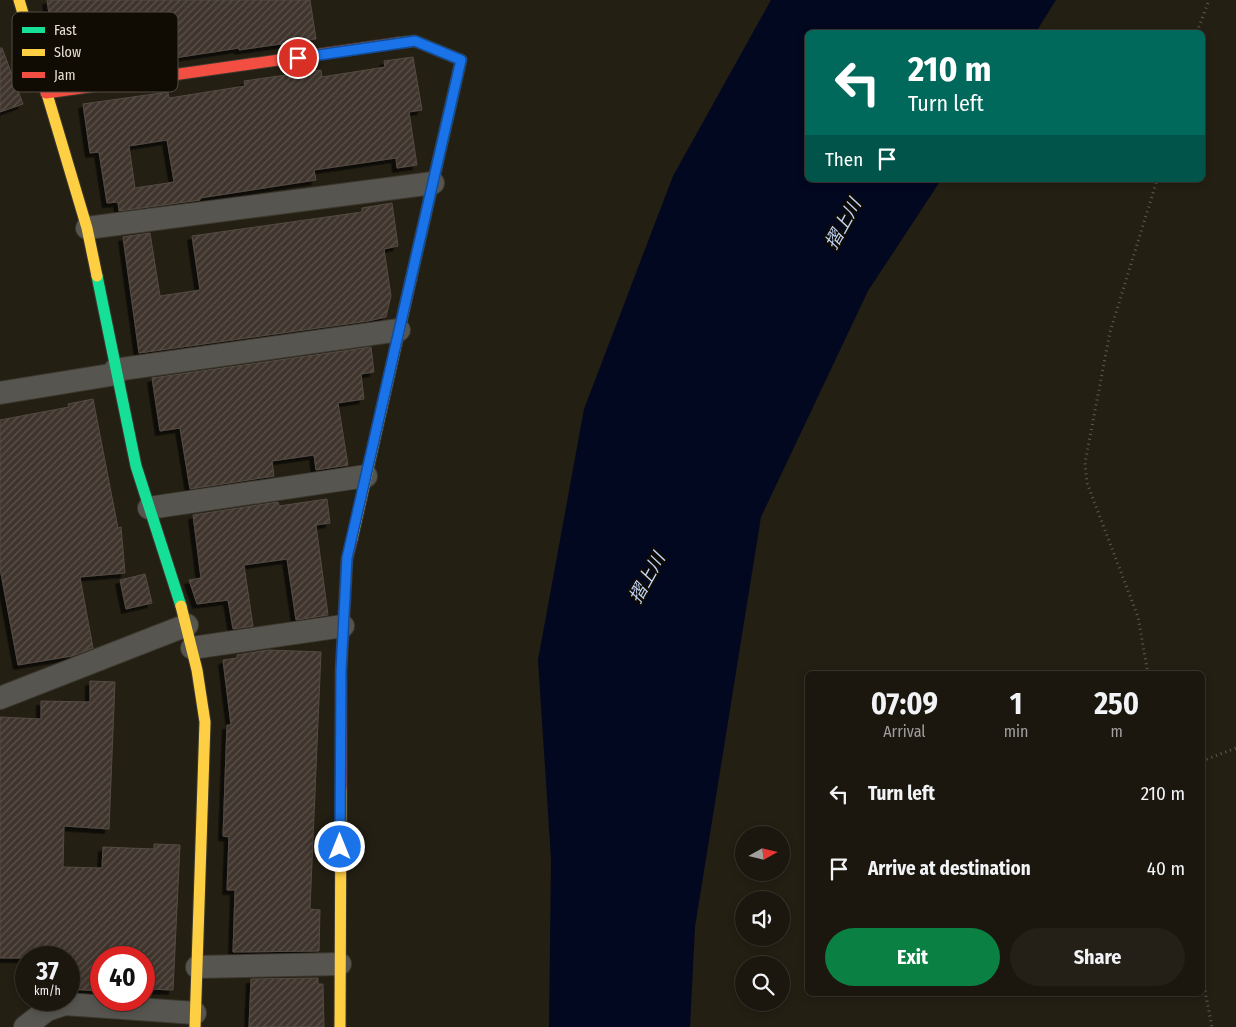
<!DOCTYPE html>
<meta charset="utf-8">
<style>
:root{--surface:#1b170e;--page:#242017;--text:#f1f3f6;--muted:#a09f9e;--line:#39362e;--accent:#0b8043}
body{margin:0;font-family:"Fira Sans Condensed","Noto Sans JP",sans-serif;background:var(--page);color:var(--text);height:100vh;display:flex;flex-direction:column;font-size:19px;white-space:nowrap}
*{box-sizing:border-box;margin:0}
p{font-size:16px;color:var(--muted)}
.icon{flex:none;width:28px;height:28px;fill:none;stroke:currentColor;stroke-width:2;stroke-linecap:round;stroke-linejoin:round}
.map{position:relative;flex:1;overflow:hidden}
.details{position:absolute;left:805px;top:671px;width:400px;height:325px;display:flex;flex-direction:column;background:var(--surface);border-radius:8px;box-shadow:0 2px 8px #0003,0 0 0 1px var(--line)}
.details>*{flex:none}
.hud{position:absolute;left:805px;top:30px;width:400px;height:152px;border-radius:8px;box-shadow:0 2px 8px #0003,0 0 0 1px var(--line);background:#00695c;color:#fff;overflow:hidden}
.needle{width:32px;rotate:82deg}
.tools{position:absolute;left:735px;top:826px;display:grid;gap:10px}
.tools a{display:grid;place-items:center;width:55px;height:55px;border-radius:50%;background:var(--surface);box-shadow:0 2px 8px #0003,0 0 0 1px var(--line);font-size:25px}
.speed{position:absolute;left:15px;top:946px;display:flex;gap:10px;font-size:25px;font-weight:700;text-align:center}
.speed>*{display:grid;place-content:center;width:65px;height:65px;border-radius:50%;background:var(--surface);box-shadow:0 2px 8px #0003,0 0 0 1px var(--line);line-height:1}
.speed small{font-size:12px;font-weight:400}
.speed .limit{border:8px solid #d22;background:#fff;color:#111}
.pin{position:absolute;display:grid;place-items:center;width:42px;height:42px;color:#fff;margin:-21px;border:2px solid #fff;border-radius:50%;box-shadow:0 1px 5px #0007}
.me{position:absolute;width:55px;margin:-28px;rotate:0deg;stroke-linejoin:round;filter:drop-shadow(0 0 4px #0008)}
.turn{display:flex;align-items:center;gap:18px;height:105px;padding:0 20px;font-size:22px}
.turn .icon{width:65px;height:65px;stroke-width:2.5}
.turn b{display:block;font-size:35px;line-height:42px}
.then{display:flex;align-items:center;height:48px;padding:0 20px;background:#0003;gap:10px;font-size:19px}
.eta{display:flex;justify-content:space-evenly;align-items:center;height:85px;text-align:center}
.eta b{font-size:30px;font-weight:700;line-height:35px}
.primary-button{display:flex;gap:10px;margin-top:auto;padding:10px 20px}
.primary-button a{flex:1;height:58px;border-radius:30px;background:var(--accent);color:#fff;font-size:20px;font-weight:700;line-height:58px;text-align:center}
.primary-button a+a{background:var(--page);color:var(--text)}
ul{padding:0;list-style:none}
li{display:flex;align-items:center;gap:15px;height:75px;padding:0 20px}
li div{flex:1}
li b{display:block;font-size:19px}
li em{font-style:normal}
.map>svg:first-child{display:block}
.water{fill:#030821}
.building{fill:url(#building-hatch);stroke:#534b44;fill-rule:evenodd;filter:url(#shadow)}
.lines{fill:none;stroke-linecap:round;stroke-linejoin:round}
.street-casing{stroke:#3d392f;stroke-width:24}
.fast-casing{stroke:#3d392f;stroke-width:13}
.slow-casing{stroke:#3d392f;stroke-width:13}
.jam-casing{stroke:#3d392f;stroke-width:13}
.path{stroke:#5f5b56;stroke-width:3;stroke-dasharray:1 4;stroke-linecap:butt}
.street{stroke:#575550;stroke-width:22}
.fast{stroke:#16e098;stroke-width:11}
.slow{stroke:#ffcf43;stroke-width:11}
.jam{stroke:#f24e42;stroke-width:11}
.route-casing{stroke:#114b97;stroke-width:12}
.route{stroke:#1a73e8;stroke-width:9}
.labels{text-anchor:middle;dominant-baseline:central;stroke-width:4;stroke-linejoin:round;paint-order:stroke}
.water-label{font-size:18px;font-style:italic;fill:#c1d6fa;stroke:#100c04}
.key{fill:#100c04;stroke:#504b42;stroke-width:1}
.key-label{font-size:14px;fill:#e6dfd2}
</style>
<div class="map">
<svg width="1236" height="1027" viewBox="0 0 1236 1027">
<defs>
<pattern id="building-hatch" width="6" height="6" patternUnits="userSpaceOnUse" patternTransform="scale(1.25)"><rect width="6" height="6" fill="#40362d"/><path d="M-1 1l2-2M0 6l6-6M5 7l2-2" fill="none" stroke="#5c534b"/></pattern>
<filter id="shadow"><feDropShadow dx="-4.5" dy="4.5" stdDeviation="0" flood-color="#0009"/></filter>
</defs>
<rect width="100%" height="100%" fill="#241f13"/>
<path class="water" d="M771 0H1056L1036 32H808V180H941L868 291 761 517 695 927 690 1027H549L551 859 538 660 584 409 673 176Z"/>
<g class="building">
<path d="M47 0H310L316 39 239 50V48L58 76Z"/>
<path d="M0 48H2L23 104 0 112Z"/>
<path d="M413 57 422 110 409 112 417 165 397 168 396 158 314 170 316 180 200 198V200L119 211 118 202 107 203 99 152 90 153 83 104 168 92 169 98 245 86 244 81 321 70 322 77 385 67 384 61ZM167 140 174 182 135 188 129 146Z"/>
<path d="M392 203 398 246 384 249 391 296 386 317 368 321 139 353 123 237 150 233 160 296 200 290 192 236 362 212V208Z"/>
<path d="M371 347 374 372 361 374 364 399 338 403 348 465 316 470 314 455 272 461 274 476 190 489 180 428 160 431 152 378Z"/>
<path d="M93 399 118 528 121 527 125 573 80 577 93 648 72 656 18 665 0 568V420L69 407 68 404Z"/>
<path d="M327 499 330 523 316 525 328 615 296 620 287 559 244 565 253 626 233 629 228 600 197 604 189 580 201 578 193 515 278 502 279 506Z"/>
<path d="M145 574 152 603 126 609 120 580Z"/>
<path d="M268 650 321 652 310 909 320 910 319 951 233 952 235 890H227L229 837 223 836 227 725H231L223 660 237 658V655Z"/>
<path d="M90 681 115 682 109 829 64 826 63 867 102 868 103 847 154 849V844L180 845 173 990 148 989 149 958H101V991L69 989V958H0V717L41 719V701L90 702Z"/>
<path d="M318 978V984H323L324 1027H249L251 979Z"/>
</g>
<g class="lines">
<defs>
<g id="street">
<path d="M87 228 433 183"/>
<path d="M115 370 399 330"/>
<path d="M0 393 116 374"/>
<path d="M149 508 366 476"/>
<path d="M192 648 343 626"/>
<path d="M0 698 187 625"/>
<path d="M197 967 340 964"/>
<path d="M25 1027 47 1010 65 1004 195 1013"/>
</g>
<g id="fast">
<path d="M398 43 415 41 461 60 411 279"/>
<path d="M97 276 136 466 181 606"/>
</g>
<g id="slow">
<path d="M19 0 87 228 97 276"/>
<path d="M352 539 411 279"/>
<path d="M181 606 197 670 205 722 195 1027"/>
<path d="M340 1027 341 790"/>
</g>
<g id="jam">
<path d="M46 93 398 43"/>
<path d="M341 790V671L347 559 352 539"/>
</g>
</defs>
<use href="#street" class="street-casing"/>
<use href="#fast" class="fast-casing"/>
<use href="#slow" class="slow-casing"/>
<use href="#jam" class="jam-casing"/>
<g class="path">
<path d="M1197 32 1209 0"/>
<path d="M1148 674 1138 617 1087 483 1085 463 1110 332 1157 180"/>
<path d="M1202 761 1236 748"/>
<path d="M1202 966 1206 996 1212 1027"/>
</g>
<use href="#street" class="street"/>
<use href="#fast" class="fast"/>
<use href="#slow" class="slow"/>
<use href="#jam" class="jam"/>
</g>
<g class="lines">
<defs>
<path id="route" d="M298 58 415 41 461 60 347 558 341 671 340 847"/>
</defs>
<use href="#route" class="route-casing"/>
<use href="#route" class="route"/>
</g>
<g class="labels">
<g class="water-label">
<text transform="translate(843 224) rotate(-61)">摺上川</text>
<text transform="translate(647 578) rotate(-61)">摺上川</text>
</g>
</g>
<rect x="12" y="12" width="166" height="80" rx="8" class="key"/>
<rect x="22" y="27" width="23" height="6" fill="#16e098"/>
<rect x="22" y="49" width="23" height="7" fill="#ffcf43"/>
<rect x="22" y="72" width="23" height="6" fill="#f24e42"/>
<g class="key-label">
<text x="54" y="35">Fast</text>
<text x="54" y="57">Slow</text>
<text x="54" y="80">Jam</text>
</g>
</svg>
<div class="tools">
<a><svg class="needle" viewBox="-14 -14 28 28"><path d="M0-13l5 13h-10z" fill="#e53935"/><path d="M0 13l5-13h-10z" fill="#a09f9e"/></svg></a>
<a><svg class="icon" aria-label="sound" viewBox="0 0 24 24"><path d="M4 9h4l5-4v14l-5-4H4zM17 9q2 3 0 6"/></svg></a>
<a><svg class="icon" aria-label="search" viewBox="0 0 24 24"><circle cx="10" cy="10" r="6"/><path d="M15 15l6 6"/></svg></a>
</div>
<div class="speed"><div>37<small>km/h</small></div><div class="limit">40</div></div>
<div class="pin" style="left:298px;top:58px;background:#d93025"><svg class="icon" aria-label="arrive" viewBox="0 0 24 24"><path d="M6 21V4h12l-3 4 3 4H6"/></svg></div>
<svg class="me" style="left:340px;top:847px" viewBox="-20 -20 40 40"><circle r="17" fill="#1a73e8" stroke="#fff" stroke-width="3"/><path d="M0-11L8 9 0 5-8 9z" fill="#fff"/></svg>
<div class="hud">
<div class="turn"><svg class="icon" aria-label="left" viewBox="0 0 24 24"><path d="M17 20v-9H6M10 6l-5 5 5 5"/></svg><div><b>210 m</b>Turn left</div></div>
<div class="then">Then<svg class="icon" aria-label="arrive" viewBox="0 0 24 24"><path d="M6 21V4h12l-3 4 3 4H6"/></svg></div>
</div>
<section class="details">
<div class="eta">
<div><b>07:09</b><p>Arrival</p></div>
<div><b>1</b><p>min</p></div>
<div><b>250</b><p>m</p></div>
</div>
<ul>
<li><svg class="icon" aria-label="left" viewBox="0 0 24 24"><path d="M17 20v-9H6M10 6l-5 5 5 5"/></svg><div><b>Turn left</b></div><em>210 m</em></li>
<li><svg class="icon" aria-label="arrive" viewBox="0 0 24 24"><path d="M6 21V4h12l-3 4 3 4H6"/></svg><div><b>Arrive at destination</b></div><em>40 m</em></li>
</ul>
<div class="primary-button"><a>Exit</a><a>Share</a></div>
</section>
</div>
